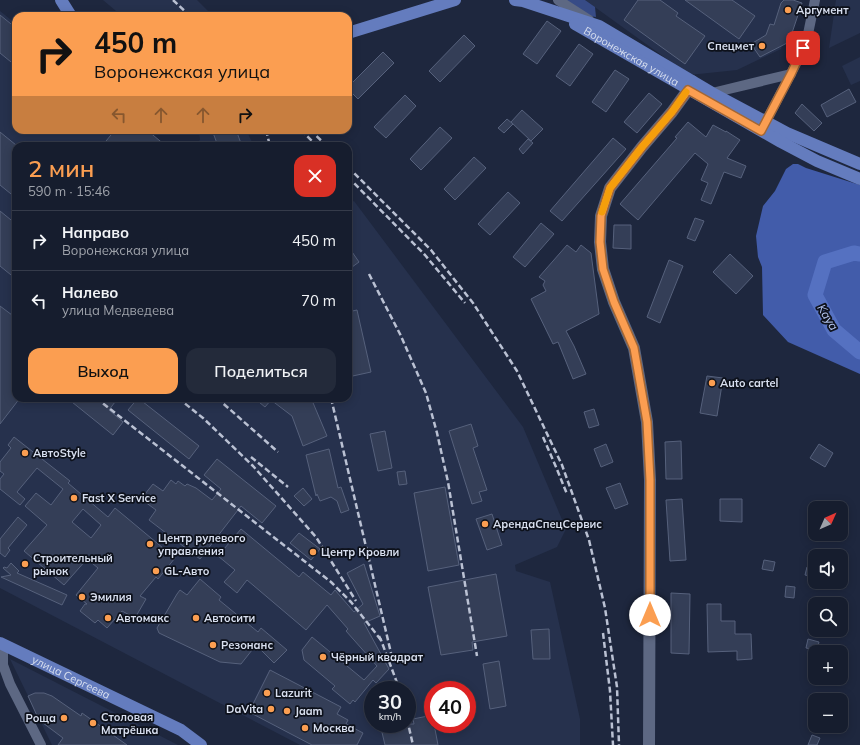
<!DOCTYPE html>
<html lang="ru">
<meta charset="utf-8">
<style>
:root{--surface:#161d2e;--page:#232a3a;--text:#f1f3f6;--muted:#9ea2aa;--line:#353b4a;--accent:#fb9e51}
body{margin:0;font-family:Mulish,sans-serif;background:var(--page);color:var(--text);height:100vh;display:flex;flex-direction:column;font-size:15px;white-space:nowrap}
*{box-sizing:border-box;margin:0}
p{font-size:13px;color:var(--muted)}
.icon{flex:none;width:22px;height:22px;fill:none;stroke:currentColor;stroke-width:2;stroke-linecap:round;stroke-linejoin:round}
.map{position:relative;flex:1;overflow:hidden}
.side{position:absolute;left:12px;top:142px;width:340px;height:260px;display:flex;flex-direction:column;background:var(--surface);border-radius:12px;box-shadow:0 2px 10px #0003,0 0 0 1px var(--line)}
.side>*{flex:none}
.hud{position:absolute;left:12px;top:12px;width:340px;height:122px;border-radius:12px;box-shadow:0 2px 10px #0003,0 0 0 1px var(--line);background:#fb9e51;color:#111;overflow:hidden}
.needle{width:26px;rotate:45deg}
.controls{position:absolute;left:808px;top:501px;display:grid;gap:8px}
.controls a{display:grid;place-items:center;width:40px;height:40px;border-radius:8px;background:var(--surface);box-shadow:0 2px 10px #0003,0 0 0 1px var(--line);font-size:20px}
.speed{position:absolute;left:364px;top:681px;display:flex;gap:8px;font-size:20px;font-weight:700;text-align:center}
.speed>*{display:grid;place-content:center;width:52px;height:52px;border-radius:50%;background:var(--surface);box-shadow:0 2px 10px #0003,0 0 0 1px var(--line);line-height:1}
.speed small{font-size:10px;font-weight:400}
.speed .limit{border:6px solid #d22;background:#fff;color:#111}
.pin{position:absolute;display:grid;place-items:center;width:34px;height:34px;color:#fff;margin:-17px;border-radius:8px;box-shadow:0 2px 6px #0006}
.me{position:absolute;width:44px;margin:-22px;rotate:0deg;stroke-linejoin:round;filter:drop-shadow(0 0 3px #0008)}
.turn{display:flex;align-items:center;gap:14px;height:84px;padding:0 16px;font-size:18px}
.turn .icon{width:52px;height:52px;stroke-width:2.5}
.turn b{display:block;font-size:28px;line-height:34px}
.lanes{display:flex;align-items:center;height:38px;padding:0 16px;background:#0003;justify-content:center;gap:20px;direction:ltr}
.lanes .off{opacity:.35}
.round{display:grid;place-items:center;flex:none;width:42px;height:42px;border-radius:12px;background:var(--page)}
.headline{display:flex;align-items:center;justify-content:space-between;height:68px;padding:0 16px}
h1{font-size:24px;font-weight:600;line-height:30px;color:var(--accent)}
.cta{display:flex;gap:8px;margin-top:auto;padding:8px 16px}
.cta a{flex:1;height:46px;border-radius:12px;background:var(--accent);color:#111;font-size:16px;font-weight:600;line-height:46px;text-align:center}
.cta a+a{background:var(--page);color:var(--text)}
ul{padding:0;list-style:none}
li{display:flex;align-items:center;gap:12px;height:60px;padding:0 16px;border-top:1px solid var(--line)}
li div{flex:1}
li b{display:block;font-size:15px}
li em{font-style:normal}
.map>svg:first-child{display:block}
.built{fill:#26314d;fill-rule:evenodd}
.green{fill:#374b86}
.forest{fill:#425caa}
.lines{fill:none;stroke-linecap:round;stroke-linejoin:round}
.river{stroke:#5571c1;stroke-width:15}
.building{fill:#343e57;stroke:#56617c;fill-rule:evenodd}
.street{stroke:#5d6883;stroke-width:10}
.secondary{stroke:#5d6883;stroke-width:12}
.primary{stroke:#647cbe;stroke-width:12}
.rail{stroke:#bac1d3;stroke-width:2.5;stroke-dasharray:6 3;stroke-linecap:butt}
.route-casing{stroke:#a36735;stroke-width:10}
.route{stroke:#fb9e51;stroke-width:7}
.slow{stroke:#f59e0b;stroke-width:7}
.poi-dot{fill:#fb9e51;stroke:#0d111b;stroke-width:1.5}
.labels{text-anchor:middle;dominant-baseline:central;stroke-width:3.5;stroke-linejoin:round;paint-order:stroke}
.poi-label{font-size:11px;font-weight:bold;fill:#d8dfef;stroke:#0d111b;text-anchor:start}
.street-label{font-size:11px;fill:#d8dfef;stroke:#0d111b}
.water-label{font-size:12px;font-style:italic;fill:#b5c6f1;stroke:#0d111b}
</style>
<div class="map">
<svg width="860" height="745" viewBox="0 0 860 745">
<rect width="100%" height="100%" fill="#1e273e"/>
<g class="built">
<path d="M103 0H197L213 16H122Z"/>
<path d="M585 0H796L781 49 737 70 689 75Z"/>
<path d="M836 0H860V33L829 48Z"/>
<path d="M0 11 16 24V130H142L161 146H16V398H348V204L354 201 523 427 566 529 557 547 515 565 516 571 550 582 580 719V745H300L0 588ZM373 690H407V724H373ZM433 690H467V724H433Z"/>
<path d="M860 57V81L851 85 842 66Z"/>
<path d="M199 130H246L254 146H193L200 140Z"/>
<path d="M10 659 178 745H52Z"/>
</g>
<path class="green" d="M564 0H585L595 7 596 17 588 16Z"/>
<path class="forest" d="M793 164H798L806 168 860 185V374L788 342 763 315 762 267 758 257 756 236 763 206 775 191 786 169Z"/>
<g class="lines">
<path class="river" d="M860 254 854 253 825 262 815 295 834 330 860 352"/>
</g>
<g class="building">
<path d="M638 0H660L678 13 676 16 705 36 685 64 624 20Z"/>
<path d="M685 0H732L755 16 739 39Z"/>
<path d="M784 0H793L802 3 789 42 760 57 751 44 766 35 770 24 774 25 781 3Z"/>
<path d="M0 15 16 28V66L0 53Z"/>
<path d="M547 21 561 31 537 64 523 54Z"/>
<path d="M464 35 475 46 440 82 429 71Z"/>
<path d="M579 44 593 54 570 86 556 76Z"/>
<path d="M383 52 394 63 358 99 348 89V87Z"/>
<path d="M615 70 629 79 606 112 592 102Z"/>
<path d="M849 89 856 102 827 117 821 105Z"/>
<path d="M649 93 662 104 637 133 624 122Z"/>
<path d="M405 95 416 106 386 138 374 127Z"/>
<path d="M802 104 822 123 814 131 795 113Z"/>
<path d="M522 110 543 129 531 141 511 122Z"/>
<path d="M507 119 513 124 504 133 498 128Z"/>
<path d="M688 122 706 137 713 125 726 132V131L740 140 727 158 746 166 741 178 724 172 711 204 701 200 708 183 701 180 708 164 695 153 638 220 620 204 677 138 675 137Z"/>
<path d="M440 127 452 138 421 170 410 159Z"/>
<path d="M115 130H147L166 146H102Z"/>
<path d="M212 130H236L242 146H218Z"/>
<path d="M0 132 16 145V198L0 185Z"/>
<path d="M613 138 626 149 562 221 550 211Z"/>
<path d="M528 139 533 143 523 154 519 149Z"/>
<path d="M474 157 486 168 455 200 444 189Z"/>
<path d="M508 192 520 203 490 235 478 224Z"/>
<path d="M0 211 16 224V279L0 266Z"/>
<path d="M695 218 704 221 695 241 687 238Z"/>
<path d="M541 223 554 234 525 267 513 257Z"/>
<path d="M614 225H631V249L613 248Z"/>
<path d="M567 245 576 252 581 245 591 253 599 314 566 331 574 346 586 374 573 379 558 342 553 344 531 299 546 291 543 285 545 281 539 277Z"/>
<path d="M348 246 359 262 348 270Z"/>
<path d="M730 254 753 276 736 294 713 272Z"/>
<path d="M669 260 683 266 660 323 647 317Z"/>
<path d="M0 306 16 318V398H20L0 424Z"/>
<path d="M357 310 371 372 348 377V312Z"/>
<path d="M707 376 723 378 717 416 700 413Z"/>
<path d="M67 398H118L109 410 123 422 113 435Z"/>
<path d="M138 398 199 446 189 459 128 410Z"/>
<path d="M254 398H311L327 436 303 446 292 416 271 400 265 407Z"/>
<path d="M594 409 599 425 589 428 584 412Z"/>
<path d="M471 424 478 446 473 448 487 490 479 492 482 501 472 504 449 431Z"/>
<path d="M385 431 392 468 378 471 370 434Z"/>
<path d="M14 437 70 481 68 483 108 517 115 508 175 558 158 579 156 577 140 596 146 599 135 618 122 611 107 628 98 620 95 623 80 611 85 604H87L76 595 98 568 87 559 64 585 24 551 47 525 25 506 36 493 51 505 63 489 37 468 17 492 25 499 20 505 0 489V479L4 474 0 471V462L11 448 8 445ZM83 509 101 525 91 538 72 522Z"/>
<path d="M681 441 682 479H666L665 442Z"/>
<path d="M606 444 613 462 601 467 594 449Z"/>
<path d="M819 444 833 453 825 467 810 458Z"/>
<path d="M329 449 338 488 341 487 349 510 341 513 337 501 331 497 320 501 317 494 316 496 306 455Z"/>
<path d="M217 459 276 506 262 523 241 506 200 559 149 520 156 510 141 499 153 484 163 491 171 480 176 484 178 481 185 486 187 484 196 488 212 500 221 489 204 475Z"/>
<path d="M405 471 407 484 399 485 397 472Z"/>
<path d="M620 483 628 504 615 509 606 488Z"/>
<path d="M445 487 459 565 428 571 414 493Z"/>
<path d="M303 488 312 499 304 506 294 496Z"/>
<path d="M682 499 686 560 670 561 666 500Z"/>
<path d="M720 499H742V522L720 521Z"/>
<path d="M492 514 502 545 487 550 476 519Z"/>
<path d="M18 517 27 525 8 548 10 550 5 557 0 553V539Z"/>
<path d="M241 529 299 577 303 572 331 595 335 590 354 612 363 604 347 573 364 564 380 616 364 623 389 669 376 683 373 680 355 702 353 700 350 704 332 689 335 686 304 660 302 650 312 637 364 680 377 666 346 631 348 629 327 605 306 630 247 580 237 593 224 582 235 570 218 556Z"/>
<path d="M299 533 320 549 311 560 290 543Z"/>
<path d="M764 560 775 562 773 571 762 569Z"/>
<path d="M11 563 19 571 17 573 67 595 62 605 1 577 11 575 3 568 4 567 7 568Z"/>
<path d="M807 567 815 568V577L805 575Z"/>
<path d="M496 574 507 636 472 642 473 650 441 655 428 587Z"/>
<path d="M200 579 221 597 219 600 258 632 261 628 287 650 274 663 256 645 241 664 220 662 159 633 157 628 177 594 180 590 187 595Z"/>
<path d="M786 586 795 587 794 598 785 597Z"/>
<path d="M671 593 690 594 689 654 671 653Z"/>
<path d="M707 604H721V621H735V634H751L752 659 737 660V651L708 652Z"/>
<path d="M549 629 550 659H533L531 630Z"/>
<path d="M808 639 819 642 817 650 806 648Z"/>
<path d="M499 661 506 706 490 709 483 664Z"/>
<path d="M270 670 341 707 337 714 348 720 346 724 363 733 357 745H312L249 712Z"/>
<path d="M35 693H44L52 696 81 716 82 713 127 745H58L63 738 39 720 28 696Z"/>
<path d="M433 715V724H434L438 745H385L380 724H414L413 719Z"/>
<path d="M812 735 820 738 817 745H808Z"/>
</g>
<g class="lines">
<g class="street">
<path d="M558 0 589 20"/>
<path d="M712 93 791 74"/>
<path d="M762 129 798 60 808 34 815 0"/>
<path d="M0 646 3 645V665L10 684 41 745"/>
</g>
<path class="secondary" d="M649 745 650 480 647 422 634 348 614 302 603 269 600 242 601 216 610 188 642 147 672 112 688 90 692 81"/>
<g class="primary">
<path d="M61 0 71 16"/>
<path d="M515 0 523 1 599 26 712 93 787 133 860 164"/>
<path id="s1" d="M575 24 781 142 817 161 860 179"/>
<path d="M348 33 455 0"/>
<path id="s2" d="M0 643 181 730 201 745"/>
</g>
<g class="rail">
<path d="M173 0 190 16"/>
<path d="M266 130 270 146"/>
<path d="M301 130 317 146"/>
<path d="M310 130 327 146"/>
<path d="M348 167 431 250 473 303 517 371 562 465 589 540 605 608 617 687 619 745"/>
<path d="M348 177 425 255 465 303"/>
<path d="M369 274 400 334 426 393 437 433 448 482 477 656"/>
<path d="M96 398 331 582 351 602 381 640"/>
<path d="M178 398 203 418 253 466 316 537 356 601"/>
<path d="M217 398 278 452"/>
<path d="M331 398 391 653"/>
<path d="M543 437 556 467 567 494"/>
<path d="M251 457 288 487"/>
<path d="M603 633 610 691 613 745"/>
<path d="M379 636 381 640 399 688"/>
<path d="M407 719 413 745"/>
</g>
</g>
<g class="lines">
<defs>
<path id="route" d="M650 615V480L647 422 634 348 614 302 603 269 600 242 601 216 610 188 642 147 672 112 688 90 761 131 791 74 803 48"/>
</defs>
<use href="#route" class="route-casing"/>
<use href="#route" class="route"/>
<path class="slow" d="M602 212 610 188 642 147 672 112 686 92"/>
</g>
<g class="poi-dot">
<circle cx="788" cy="10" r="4"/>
<circle cx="762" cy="46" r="4"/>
<circle cx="712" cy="383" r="4"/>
<circle cx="25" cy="453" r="4"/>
<circle cx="74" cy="498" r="4"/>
<circle cx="485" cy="524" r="4"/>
<circle cx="150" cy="544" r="4"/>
<circle cx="313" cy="552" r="4"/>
<circle cx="25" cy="564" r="4"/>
<circle cx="156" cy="571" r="4"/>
<circle cx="82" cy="597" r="4"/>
<circle cx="108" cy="618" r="4"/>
<circle cx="196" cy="618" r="4"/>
<circle cx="213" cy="645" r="4"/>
<circle cx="323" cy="657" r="4"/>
<circle cx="267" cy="693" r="4"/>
<circle cx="271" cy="709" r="4"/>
<circle cx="287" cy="711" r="4"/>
<circle cx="64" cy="718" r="4"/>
<circle cx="93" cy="723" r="4"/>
<circle cx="305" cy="728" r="4"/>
</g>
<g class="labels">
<g class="poi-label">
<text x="796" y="10">Аргумент</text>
<text x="754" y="46" text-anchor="end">Спецмет</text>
<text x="720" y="383">Auto cartel</text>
<text x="33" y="453">АвтоStyle</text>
<text x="82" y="498">Fast X Service</text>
<text x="493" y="524">АрендаСпецСервис</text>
<text x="158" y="538">Центр рулевого<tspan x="158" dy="13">управления</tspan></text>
<text x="321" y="552">Центр Кровли</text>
<text x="33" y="558">Строительный<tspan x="33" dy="13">рынок</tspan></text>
<text x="164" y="571">GL-Авто</text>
<text x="90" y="597">Эмилия</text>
<text x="116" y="618">Автомакс</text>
<text x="204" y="618">Автосити</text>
<text x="221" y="645">Резонанс</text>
<text x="331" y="657">Чёрный квадрат</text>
<text x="275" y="693">Lazurit</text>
<text x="263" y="709" text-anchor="end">DaVita</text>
<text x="295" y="711">Jaam</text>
<text x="101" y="717">Столовая<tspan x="101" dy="13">Матрёшка</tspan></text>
<text x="56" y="718" text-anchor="end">Роща</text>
<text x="313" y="728">Москва</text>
</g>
<g class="street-label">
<text stroke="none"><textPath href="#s1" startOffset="65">Воронежская улица</textPath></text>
<text stroke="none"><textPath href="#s2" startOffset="79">улица Сергеева</textPath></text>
</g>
<g class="water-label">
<text transform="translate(828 317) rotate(58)">Kaya</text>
</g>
</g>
</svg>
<div class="controls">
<a><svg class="needle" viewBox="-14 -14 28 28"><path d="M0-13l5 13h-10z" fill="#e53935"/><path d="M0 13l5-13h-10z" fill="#9ea2aa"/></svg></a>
<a><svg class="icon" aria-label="sound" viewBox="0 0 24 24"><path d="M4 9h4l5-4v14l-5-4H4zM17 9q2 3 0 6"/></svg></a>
<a><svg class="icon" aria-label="search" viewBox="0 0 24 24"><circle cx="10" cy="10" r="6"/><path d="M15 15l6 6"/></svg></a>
<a>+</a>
<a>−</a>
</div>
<div class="speed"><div>30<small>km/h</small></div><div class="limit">40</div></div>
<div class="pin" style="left:803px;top:48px;background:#d93025"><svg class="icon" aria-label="arrive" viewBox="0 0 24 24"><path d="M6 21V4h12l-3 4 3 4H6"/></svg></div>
<svg class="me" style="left:650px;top:615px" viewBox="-20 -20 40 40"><circle r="19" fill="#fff"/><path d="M0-13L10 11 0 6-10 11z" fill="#fb9e51"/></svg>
<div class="hud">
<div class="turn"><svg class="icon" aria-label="right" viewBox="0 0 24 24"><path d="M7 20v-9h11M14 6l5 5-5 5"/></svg><div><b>450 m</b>Воронежская улица</div></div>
<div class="lanes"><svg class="icon off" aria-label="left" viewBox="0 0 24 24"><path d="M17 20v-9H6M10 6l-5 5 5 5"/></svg><svg class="icon off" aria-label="ahead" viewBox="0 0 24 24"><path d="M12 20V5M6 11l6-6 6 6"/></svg><svg class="icon off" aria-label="ahead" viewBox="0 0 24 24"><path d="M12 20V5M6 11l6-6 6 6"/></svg><svg class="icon" aria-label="right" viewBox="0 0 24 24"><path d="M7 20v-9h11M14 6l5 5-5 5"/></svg></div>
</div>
<section class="side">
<div class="headline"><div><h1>2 мин</h1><p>590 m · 15:46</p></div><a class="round" style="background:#d93025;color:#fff"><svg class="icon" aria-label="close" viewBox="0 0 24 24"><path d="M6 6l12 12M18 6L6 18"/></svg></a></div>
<ul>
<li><svg class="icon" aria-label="right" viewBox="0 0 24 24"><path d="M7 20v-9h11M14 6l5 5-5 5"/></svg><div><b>Направо</b><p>Воронежская улица</p></div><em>450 m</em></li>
<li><svg class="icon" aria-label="left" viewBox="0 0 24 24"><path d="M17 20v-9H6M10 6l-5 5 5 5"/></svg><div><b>Налево</b><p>улица Медведева</p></div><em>70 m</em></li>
</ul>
<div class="cta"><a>Выход</a><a>Поделиться</a></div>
</section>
</div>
